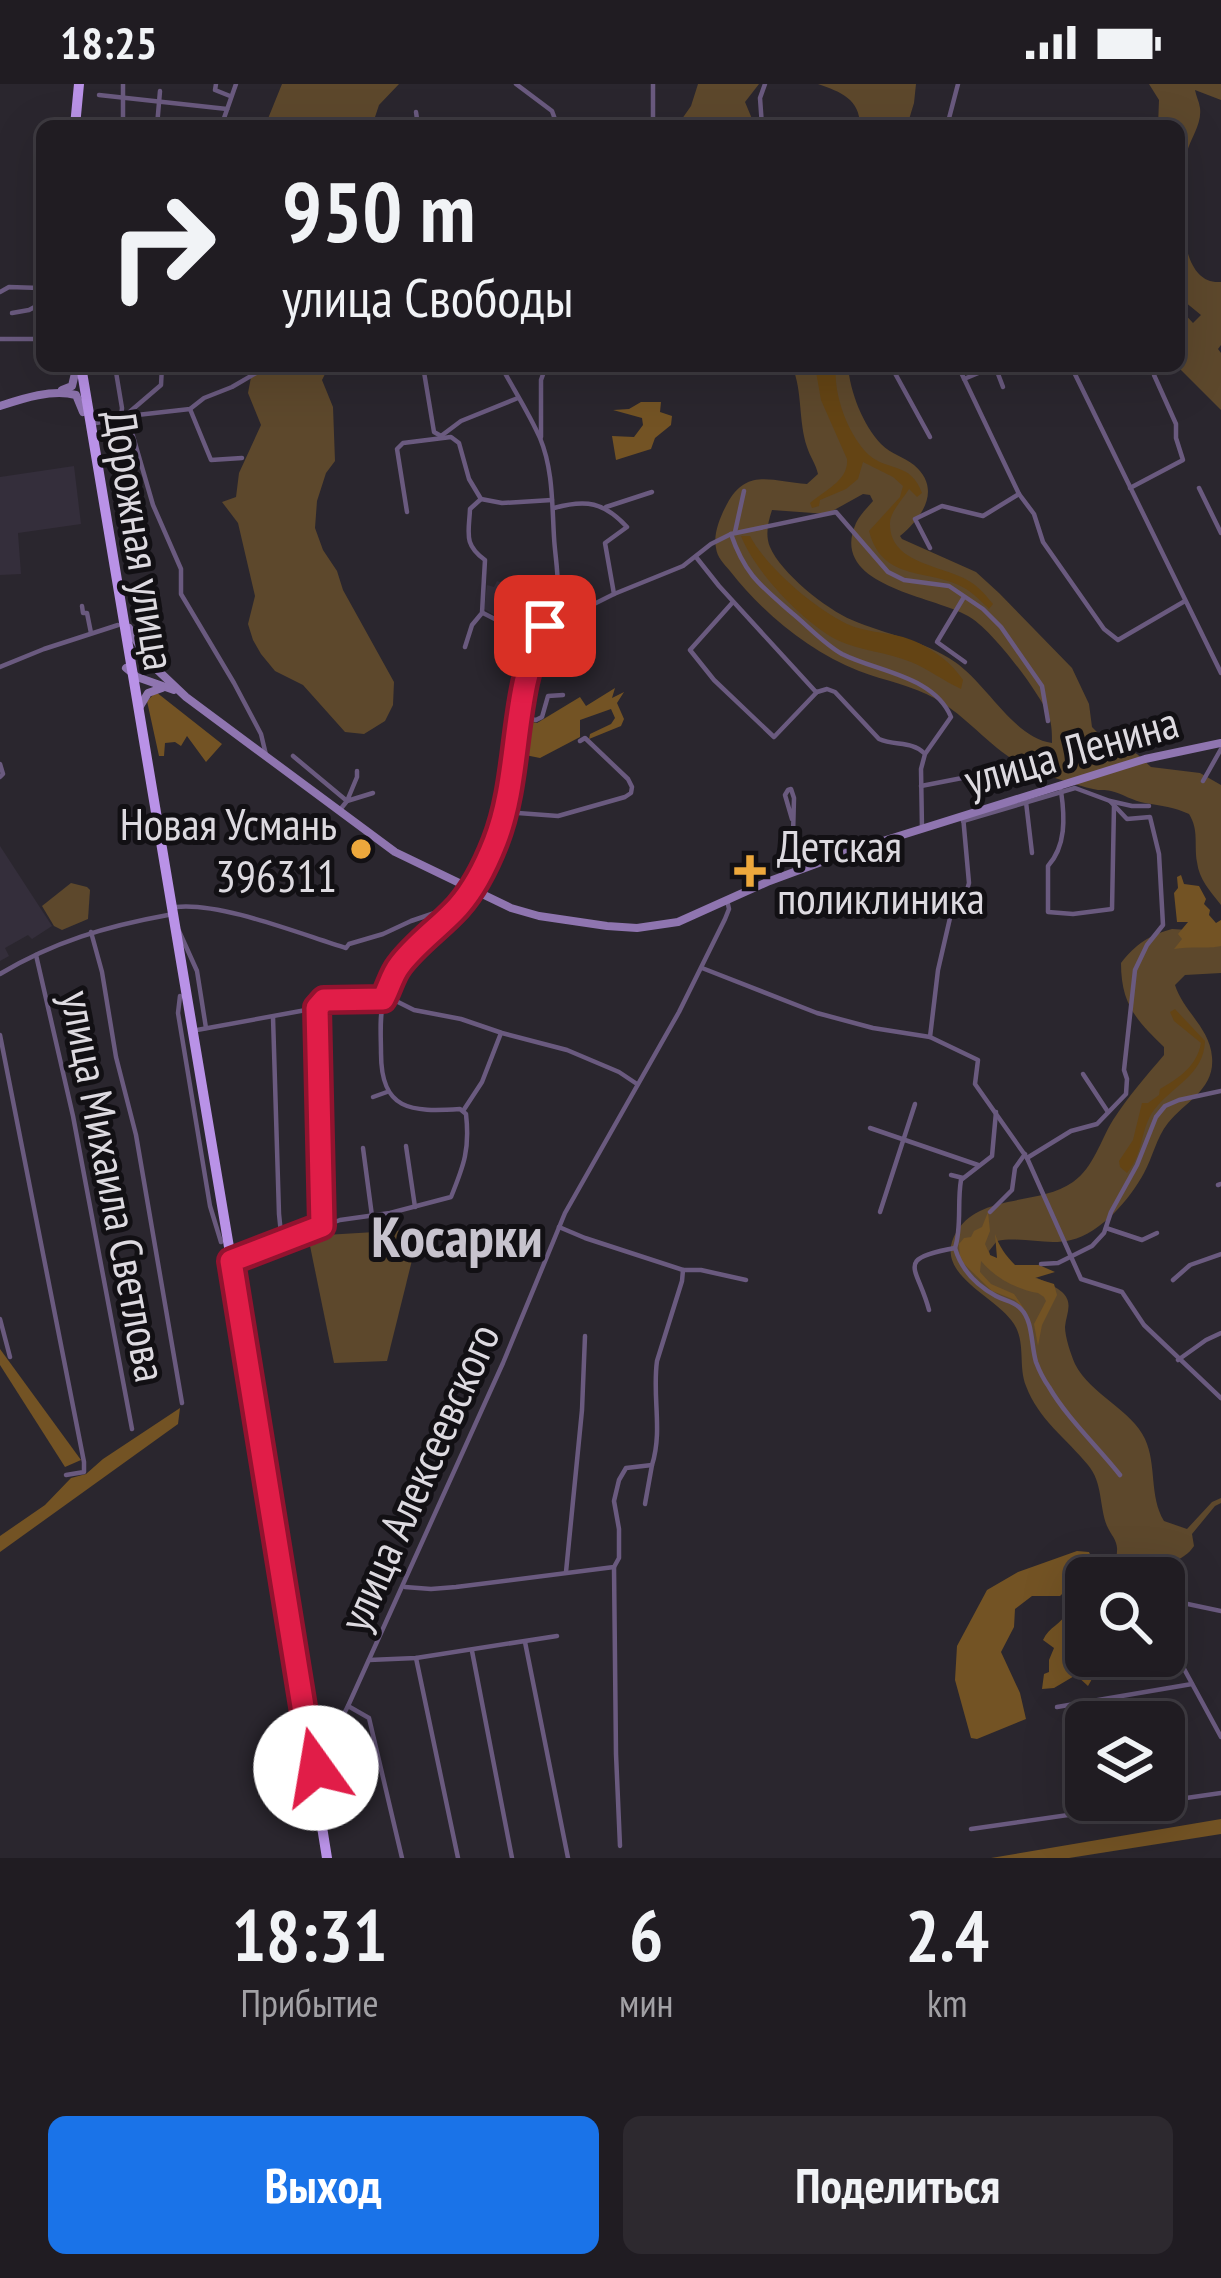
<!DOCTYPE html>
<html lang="ru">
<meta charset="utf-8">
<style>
:root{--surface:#201c22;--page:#2d292f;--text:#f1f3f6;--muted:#a2a1a5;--line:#3d3a40;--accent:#1a73e8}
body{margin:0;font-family:"PT Sans Narrow",sans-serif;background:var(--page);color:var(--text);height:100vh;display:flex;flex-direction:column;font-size:45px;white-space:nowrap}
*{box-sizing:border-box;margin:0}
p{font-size:39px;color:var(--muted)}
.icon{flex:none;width:66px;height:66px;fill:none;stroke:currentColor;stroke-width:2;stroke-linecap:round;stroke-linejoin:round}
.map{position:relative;height:1774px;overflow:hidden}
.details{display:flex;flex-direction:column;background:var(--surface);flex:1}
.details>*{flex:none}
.top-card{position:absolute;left:36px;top:36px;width:1149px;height:252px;border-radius:18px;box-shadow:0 12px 48px #0002,0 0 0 3px var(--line);background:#201c22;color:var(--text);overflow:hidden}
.buttons{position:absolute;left:1065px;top:1473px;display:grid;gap:24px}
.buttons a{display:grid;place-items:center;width:120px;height:120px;border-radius:18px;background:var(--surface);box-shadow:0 12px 48px #0002,0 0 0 3px var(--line);font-size:60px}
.pin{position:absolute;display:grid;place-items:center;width:102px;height:102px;color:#fff;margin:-51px;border-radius:24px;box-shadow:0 6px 18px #0006}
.me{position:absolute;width:132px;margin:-66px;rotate:347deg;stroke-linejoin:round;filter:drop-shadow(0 0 9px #0008)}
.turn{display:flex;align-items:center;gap:42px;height:252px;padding:0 48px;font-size:54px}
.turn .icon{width:156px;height:156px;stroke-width:2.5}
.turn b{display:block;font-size:84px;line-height:102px}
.eta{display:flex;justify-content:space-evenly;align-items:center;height:204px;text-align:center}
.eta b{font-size:72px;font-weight:700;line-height:84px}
.cta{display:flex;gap:24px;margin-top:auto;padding:24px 48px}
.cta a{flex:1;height:138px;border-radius:18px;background:var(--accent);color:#fff;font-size:48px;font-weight:700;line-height:138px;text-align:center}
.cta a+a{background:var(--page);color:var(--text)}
.status{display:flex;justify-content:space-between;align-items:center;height:84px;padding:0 60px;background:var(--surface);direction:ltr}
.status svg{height:33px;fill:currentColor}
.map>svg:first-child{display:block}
.built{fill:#342e3b}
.green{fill:#5d482c;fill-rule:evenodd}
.forest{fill:#735324}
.water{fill:#644414}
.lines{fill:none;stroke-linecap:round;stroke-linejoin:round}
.minor{stroke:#6a5a7f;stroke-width:4.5}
.secondary{stroke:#8f75b0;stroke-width:8}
.trunk{stroke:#b992e7;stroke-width:10}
.route-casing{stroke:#92132f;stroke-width:30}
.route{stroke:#e11d48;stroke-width:21}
.poi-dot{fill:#eda83c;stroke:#121014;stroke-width:4.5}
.labels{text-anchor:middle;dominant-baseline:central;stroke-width:10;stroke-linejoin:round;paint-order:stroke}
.street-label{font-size:45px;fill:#dddae0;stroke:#121014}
.poi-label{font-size:45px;fill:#dddae0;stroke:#121014;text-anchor:end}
.district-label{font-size:57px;font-weight:bold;fill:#c7c3cd;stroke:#121014}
</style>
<div class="status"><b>18:25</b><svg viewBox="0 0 49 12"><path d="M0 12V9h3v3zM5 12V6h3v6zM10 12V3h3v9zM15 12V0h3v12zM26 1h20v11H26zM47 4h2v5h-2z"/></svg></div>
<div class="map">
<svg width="1221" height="1774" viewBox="0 0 1221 1774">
<rect width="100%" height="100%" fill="#2a262e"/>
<g class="built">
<path d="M74 382 81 440 18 449 21 490 0 491V393Z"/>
<path d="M497 497 530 509 529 515 543 520 535 548 504 537 484 525 487 501 494 503Z"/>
<path d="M0 762 52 842 32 855 28 851 5 864 9 872 0 877Z"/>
</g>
<g class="green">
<path d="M282 0H399L379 21 372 42H265Z"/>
<path d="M698 0H759L745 18 755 42H725L720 38 712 42H677L691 22Z"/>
<path d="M818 0H916L914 19 907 42H860C860 15 841 8 818 0Z"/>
<path d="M1149 0H1221V16L1195 6C1196 12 1199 17 1200 24 1202 40 1191 53 1187 68 1181 99 1172 202 1221 198V261L1218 265 1221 269V326L1177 282H1179V224L1193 239 1201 231 1179 213V42H1158L1159 16Z"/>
<path d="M248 282H329L322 296 333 323 335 377 326 389 317 417 315 444 323 466 337 487 343 506 394 598 393 621 385 637 364 650 345 648 303 601 275 587 261 570 253 556 248 540 255 512 238 439 222 418 236 413 239 389 261 341 248 309 252 288Z"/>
<path d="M792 282H848C850 308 863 341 881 360 891 370 904 373 914 381 942 405 923 433 900 452L902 455 976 488 999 509 1072 584 1089 620 1092 643 1106 657 1137 670 1151 683 1200 689 1221 701V821C1210 807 1199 795 1197 778 1194 760 1199 746 1189 730 1174 723 1162 722 1145 719 1133 717 1123 710 1111 707 1104 705 1100 707 1093 705 1079 702 1035 688 1024 682 991 665 968 633 936 615 912 601 885 597 859 587 808 567 763 529 730 487 724 480 717 473 716 464 713 450 720 433 727 420 747 383 772 398 807 400L818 390C816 380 810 373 807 363 798 336 803 308 792 282ZM863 410 870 411 873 417C867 424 860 431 856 439 828 502 931 511 968 532 991 544 1039 608 1049 632 1052 641 1052 651 1052 659 1014 654 988 601 955 578 923 556 887 551 852 536 826 525 781 489 770 463 765 451 768 438 772 426L827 430Z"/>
<path d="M71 799 87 803 90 806 88 835 62 846 54 842 42 822Z"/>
<path d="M1172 845 1221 848V889L1185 891 1175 901C1183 927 1210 944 1212 973 1215 1005 1186 1017 1168 1039 1156 1054 1153 1073 1144 1089 1130 1115 1101 1149 1071 1156 1047 1162 1021 1152 997 1157L989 1167 992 1178C1011 1185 1048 1195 1062 1208 1074 1219 1066 1230 1065 1243 1065 1253 1071 1271 1075 1280 1091 1311 1132 1326 1145 1355 1157 1381 1149 1412 1164 1437L1187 1445 1212 1418 1221 1414V1419L1215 1422 1192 1450 1194 1462C1184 1478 1161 1480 1147 1494H1113C1114 1485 1117 1476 1117 1467 1118 1457 1111 1451 1107 1442 1099 1422 1103 1399 1088 1381 1067 1355 1038 1335 1026 1302 1018 1282 1026 1259 1014 1240 996 1211 930 1190 957 1147 981 1109 1039 1122 1073 1098 1094 1083 1100 1057 1113 1036 1128 1013 1146 992 1164 971V963C1136 936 1121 920 1121 879 1136 860 1149 851 1172 845Z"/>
<path d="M409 1146 419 1148 387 1277 334 1279 308 1152Z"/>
</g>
<g class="forest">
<path d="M641 318H661L660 328 672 332 671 341 655 354 651 365 616 376 612 352 634 353 643 341 642 334 613 326 629 325Z"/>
<path d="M615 604 612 614 624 608 617 619 624 635 621 642 589 655 590 650 611 640 615 634 611 625 580 636V653L540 674 520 670 524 636 537 639 580 613 586 622Z"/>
<path d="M156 608 222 660 206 678 187 652 181 662 175 658 165 659 164 672H159L147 617Z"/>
<path d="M1181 791 1184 800 1199 802 1206 815 1204 820 1210 826 1209 831 1216 839 1221 836V862C1210 865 1189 862 1174 865L1182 855 1178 850 1188 838H1177L1174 809 1178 804 1177 793Z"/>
<path d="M988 1128 990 1147 985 1160 990 1171 997 1174 995 1150C999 1162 1006 1172 1015 1181H1039L1055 1188 1035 1194 1054 1200 1057 1211 1042 1241 1038 1262 1034 1240 1046 1217 1044 1213 1038 1209C1017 1205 996 1195 981 1177L980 1188 991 1200 1014 1210 1025 1226 1015 1216 992 1207 960 1176 959 1160 964 1154 971 1153 974 1147 982 1143Z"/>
<path d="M0 1265 81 1376 65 1383 0 1281Z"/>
<path d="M180 1324 178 1340 0 1468V1452L45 1421 71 1394 86 1390 103 1375Z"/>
<path d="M1077 1467 1089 1468 1101 1494H1086V1503L1072 1500 1060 1512H1032L1015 1525 1014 1543 1001 1568 1020 1609 1026 1635 977 1655 971 1654 955 1596 957 1562 987 1506 1018 1488Z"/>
<path d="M1086 1527V1572H1091C1091 1586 1098 1587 1088 1602L1076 1591 1054 1604 1042 1605 1044 1590 1049 1588V1576L1054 1564 1043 1556C1049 1543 1061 1540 1068 1528L1076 1535Z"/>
<path d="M1221 1735V1750L1069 1774H991Z"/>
</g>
<g class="water">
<path d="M815 282H836C833 310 848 351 869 371 889 388 911 378 922 409L917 413 909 405C903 415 890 428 890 439 889 482 947 481 972 499 980 504 987 513 993 520L989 525C982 518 974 510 966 505 930 483 883 500 869 447L900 413 903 402 893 393 863 378 858 395 846 405 820 416 819 422 812 424 810 419C825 406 849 396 847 375L821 316Z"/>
<path d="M741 452H750C767 484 814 524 847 540 865 548 884 548 903 553 926 560 950 576 963 596L961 605C944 597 928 585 911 578 887 568 861 567 837 556 803 538 755 488 741 452Z"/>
<path d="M1175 925 1205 957C1204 991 1172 1002 1154 1026 1140 1045 1144 1069 1127 1089L1120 1083 1119 1077 1133 1056 1142 1019H1148L1159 1011 1160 1005C1179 994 1197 982 1201 959L1174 937 1170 928Z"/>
</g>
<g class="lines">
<g class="minor">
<path d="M123 0V42"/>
<path d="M216 0 215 6 230 12"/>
<path d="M516 0 552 27 556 38 563 42"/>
<path d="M99 11 227 25"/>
<path d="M416 28 418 42"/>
<path d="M75 36H94L106 42"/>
<path d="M157 42 160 7"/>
<path d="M158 42 214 41 223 37 236 0"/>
<path d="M653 42V0"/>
<path d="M762 42 760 14 765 0"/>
<path d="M947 42 958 0"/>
<path d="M0 208 9 203 40 204 42 209"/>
<path d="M12 229 29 226 42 219"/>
<path d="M0 255H42"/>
<path d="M115 282 122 324 121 334"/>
<path d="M423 282 434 348 441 352 461 337 518 314"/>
<path d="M891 282 930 353"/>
<path d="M958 282 1019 410 1034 430 1043 458 1104 545 1118 556 1185 517"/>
<path d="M1071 282 1221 589"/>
<path d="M964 295 995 282 1003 303"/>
<path d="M190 325 211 376 242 374"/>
<path d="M126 331 161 301 162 282"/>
<path d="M121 334 130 342 153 421 181 485V510L234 599 261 650 266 671"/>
<path d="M91 340 137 331 190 325 204 314 232 303 268 282"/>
<path d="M541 353V296L546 282"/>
<path d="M1130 404 1183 376 1176 354V340L1154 291"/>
<path d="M1199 404 1221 449"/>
<path d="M481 415 502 419 552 416"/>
<path d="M606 423 652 408"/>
<path d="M554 424C586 415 604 418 627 443L605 459 614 510"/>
<path d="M407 428 397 365 403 359 451 353 459 359 469 395 481 415 470 425C469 449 463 460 485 476L482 529 472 541 465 563"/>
<path d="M735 448 744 407"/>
<path d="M731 450C745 491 761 502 792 529 808 542 824 560 842 570 878 588 934 592 951 633L925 670 921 685 922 745"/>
<path d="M930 464 915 435 942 422 983 432 1019 410"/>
<path d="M696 473 719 502 816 608"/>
<path d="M964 513 937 558 965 578"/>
<path d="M733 518 690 566 714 596 774 653 817 608"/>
<path d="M82 522 83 529H87L91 549"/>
<path d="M483 529 536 556"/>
<path d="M544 545 614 510 683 482 711 460 731 450 836 428 888 488 904 496 949 502 983 525 1001 543 1042 602 1048 637"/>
<path d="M0 583 44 565 118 541"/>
<path d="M817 608 827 605 835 608 879 655C895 662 912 657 924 669"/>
<path d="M520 633 536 636 542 633 548 612 563 611"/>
<path d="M293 672 347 717 339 727"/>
<path d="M0 680 3 690 0 693"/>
<path d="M357 687V693L347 717 373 709"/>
<path d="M1203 697 1221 665"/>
<path d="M921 702 993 688 1024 673"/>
<path d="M1061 707C1065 734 1066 762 1048 782V828L1073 830 1112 825 1114 722"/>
<path d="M1110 717 1132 722H1149"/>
<path d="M1026 718 1032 769"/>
<path d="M505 728 558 732 625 713 631 709 632 703 628 695 585 654 580 657"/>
<path d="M963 732 969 799 967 806 953 821 938 886 930 953 978 976 975 1000 1027 1074 1081 1195 1122 1208 1144 1241 1221 1314"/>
<path d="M792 735 785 711 788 706 791 705 794 714 793 751 808 783"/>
<path d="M963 737 1075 704 1110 717 1127 735 1150 733 1159 770 1163 841 1147 861 1135 886 1124 986 1127 995 1126 1010 1097 1040 1071 1047 1027 1074"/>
<path d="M176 823C221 818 300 850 346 864L349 860 383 850 411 837 461 820"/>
<path d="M179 847 197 887 206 944"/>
<path d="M91 848 102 888 116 973 136 1051 182 1319"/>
<path d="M36 871 73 1032 132 1345"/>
<path d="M702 884 817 929 873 944 930 953"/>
<path d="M0 890C53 858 107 842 168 831"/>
<path d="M180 912 178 929 210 1122 221 1158"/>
<path d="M386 912 414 926 461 935 502 949 567 966 619 988 637 1000"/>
<path d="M317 924 323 1141"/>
<path d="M273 933 279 1130 282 1159"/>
<path d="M197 946 317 924 324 917 383 915"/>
<path d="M0 951 84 1378V1388L66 1391"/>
<path d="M1083 990 1108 1028"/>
<path d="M373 1013 387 1008"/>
<path d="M463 1027 482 998 501 949"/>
<path d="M996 1028 992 1072 961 1096C957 1119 962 1143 955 1164 961 1185 976 1201 996 1212 1005 1217 1014 1217 1021 1225 1033 1237 1031 1261 1036 1278 1039 1286 1044 1296 1049 1303 1067 1334 1097 1362 1120 1391"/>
<path d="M870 1044 978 1081"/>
<path d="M406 1062 415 1123"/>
<path d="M363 1064 372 1132"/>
<path d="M951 1091 963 1094"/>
<path d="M1218 1101 1221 1100"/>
<path d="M880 1128 915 1020"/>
<path d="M990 1128 1012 1106 1015 1084 1025 1070"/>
<path d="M1106 1144 1142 1156 1157 1149"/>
<path d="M233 1176 340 1136 390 1129 451 1113C464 1081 470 1065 466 1030L460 1025C411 1028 381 1027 381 969 381 952 379 931 384 915 397 866 448 843 473 802 508 744 510 692 521 628 526 605 527 578 536 556 542 543 555 531 557 516 560 496 555 473 554 453 552 420 553 385 540 354 529 329 514 306 501 282"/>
<path d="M1041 1180 1058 1179 1092 1162 1104 1149 1111 1128 1137 1081 1156 1033 1165 1022 1179 1016 1221 1007"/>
<path d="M683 1186H701L746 1196"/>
<path d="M1173 1196 1190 1181 1221 1170"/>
<path d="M929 1226C918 1183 893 1175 955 1164"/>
<path d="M0 1235 10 1273"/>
<path d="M1178 1276 1206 1256 1221 1249"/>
<path d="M645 1420 652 1381"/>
<path d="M614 1483 616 1670 620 1762"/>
<path d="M566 1488 582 1326 585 1252"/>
<path d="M405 1503 431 1505 456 1503 614 1483 619 1474V1445L614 1417 619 1396 626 1384 652 1381C663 1346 652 1313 657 1277L682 1197 683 1186 585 1154 559 1143"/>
<path d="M1164 1515 1221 1527"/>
<path d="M1164 1548 1221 1653"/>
<path d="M525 1558 568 1774"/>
<path d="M472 1567 512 1774"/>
<path d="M416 1574 458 1774"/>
<path d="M369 1576 416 1574 557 1552"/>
<path d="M348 1622 369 1634 402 1774"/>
<path d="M1057 1623 1192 1600"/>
<path d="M321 1674 348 1622 503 1279 565 1129 679 928 725 835 729 825 727 816"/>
<path d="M971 1745 1221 1709"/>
</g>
<g class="secondary">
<path d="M62 306 72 302 76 285"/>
<path d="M0 322C24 314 52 305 76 311L83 328"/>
<path d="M129 544 148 577 186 613 395 768 511 824 539 832 607 842 637 844 678 838 767 798 851 767 1145 675 1221 659"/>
<path d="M126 584 137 593 174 606"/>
<path d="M139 624 148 609 162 604"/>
</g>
<g class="trunk">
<path d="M75 42 79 0"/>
<path d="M81 282 229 1163 327 1774"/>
</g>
</g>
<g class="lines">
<defs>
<path id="route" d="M316 1684 321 1674 311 1672 231 1177 322 1142 317 924 324 916 383 915C389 904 392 891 399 882 415 860 440 843 458 823 474 805 486 781 495 758 522 690 510 607 545 542"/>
</defs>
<use href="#route" class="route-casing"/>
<use href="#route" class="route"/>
</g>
<g class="poi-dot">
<circle cx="361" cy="765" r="12"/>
<path d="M744 769h12v12h12v12h-12v12h-12v-12h-12v-12h12z"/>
</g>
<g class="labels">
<g class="street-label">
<text transform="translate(141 456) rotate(81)">Дорожная улица</text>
<text transform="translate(1071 666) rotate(-16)">улица Ленина</text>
<text transform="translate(115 1102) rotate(79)">улица Михаила Светлова</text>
<text transform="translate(418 1393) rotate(-66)">улица Алексеевского</text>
</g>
<g class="poi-label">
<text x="337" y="739">Новая Усмань<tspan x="337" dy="52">396311</tspan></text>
<text x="777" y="761" text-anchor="start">Детская<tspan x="777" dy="52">поликлиника</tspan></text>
</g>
<g class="district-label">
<text x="457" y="1152">Косарки</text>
</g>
</g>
</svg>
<div class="buttons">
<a><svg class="icon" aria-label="search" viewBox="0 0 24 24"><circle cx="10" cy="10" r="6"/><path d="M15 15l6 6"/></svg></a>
<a><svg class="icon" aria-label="layers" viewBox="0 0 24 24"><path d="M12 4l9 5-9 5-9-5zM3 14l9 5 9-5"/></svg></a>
</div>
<div class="pin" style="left:545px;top:542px;background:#d93025"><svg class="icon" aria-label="arrive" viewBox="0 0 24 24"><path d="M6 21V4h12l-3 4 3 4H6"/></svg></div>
<svg class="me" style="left:316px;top:1684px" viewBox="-20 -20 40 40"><circle r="19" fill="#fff"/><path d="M0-13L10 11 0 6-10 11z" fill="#e11d48"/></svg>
<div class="top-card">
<div class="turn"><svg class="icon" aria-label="right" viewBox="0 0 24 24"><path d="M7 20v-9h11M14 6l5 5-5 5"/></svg><div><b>950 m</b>улица Свободы</div></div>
</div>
</div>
<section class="details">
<div class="eta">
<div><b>18:31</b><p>Прибытие</p></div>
<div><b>6</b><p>мин</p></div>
<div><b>2.4</b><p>km</p></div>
</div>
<div class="cta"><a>Выход</a><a>Поделиться</a></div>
</section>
